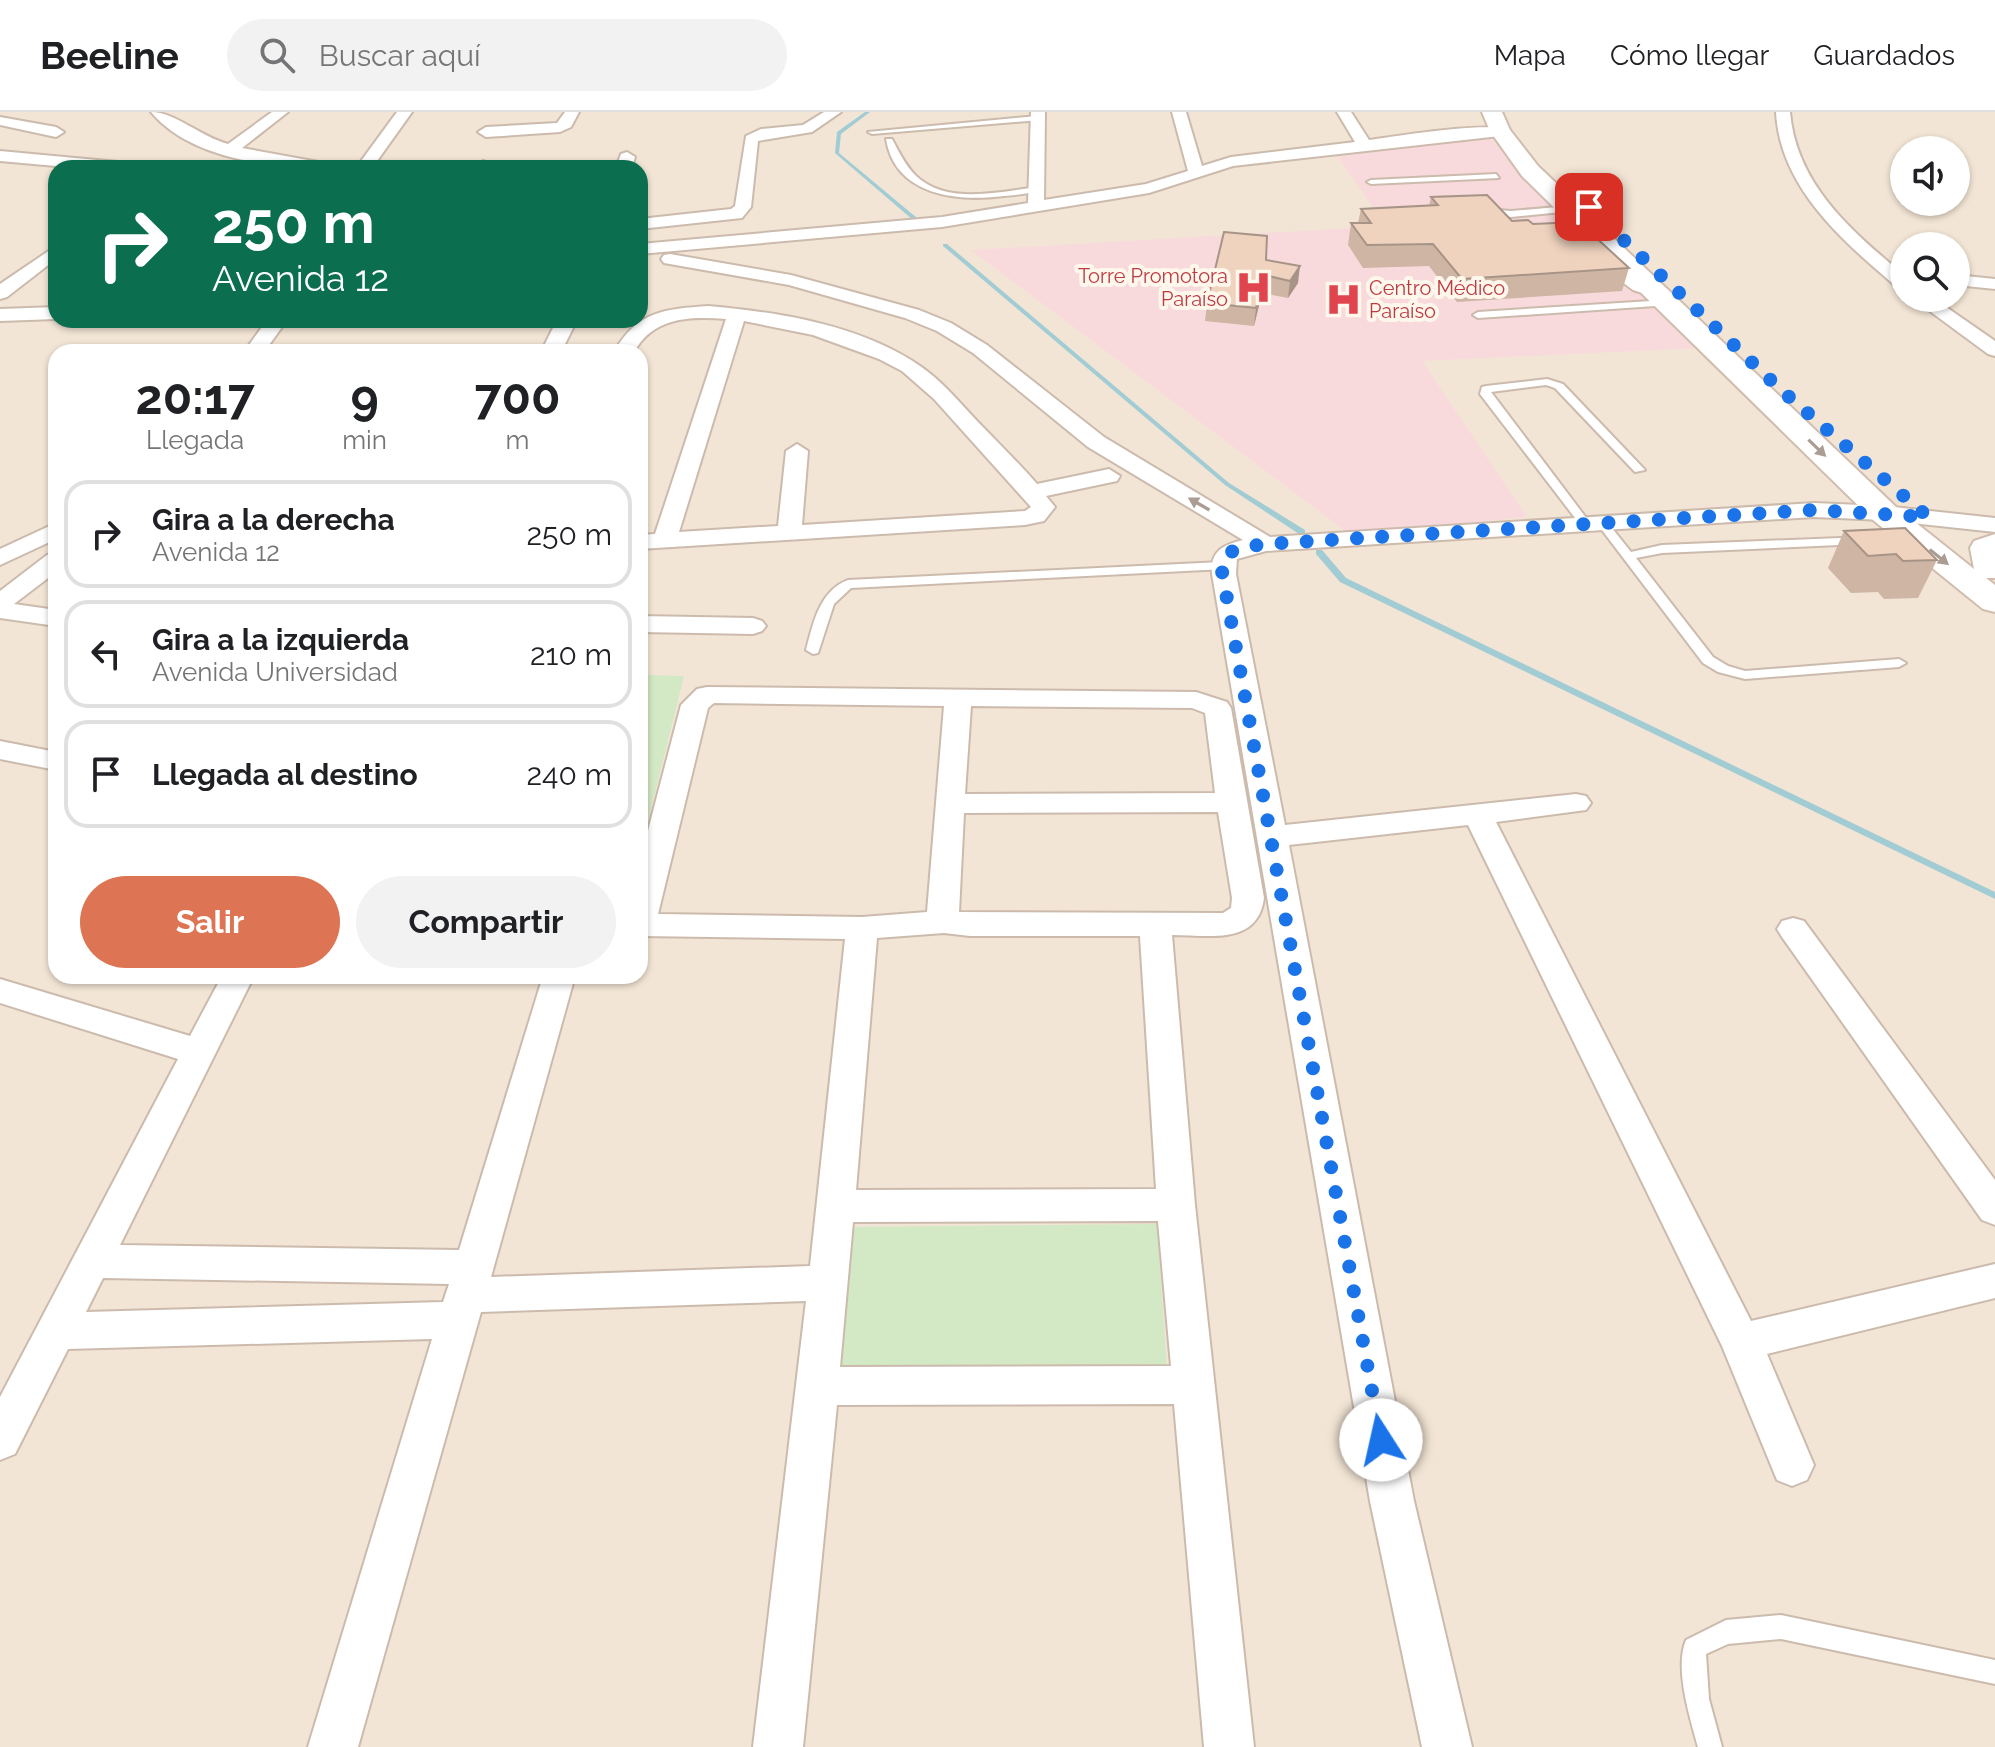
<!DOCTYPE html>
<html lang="es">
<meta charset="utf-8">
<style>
:root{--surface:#fff;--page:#f2f2f2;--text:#202124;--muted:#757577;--line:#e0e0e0;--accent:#dd7453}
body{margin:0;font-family:Raleway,sans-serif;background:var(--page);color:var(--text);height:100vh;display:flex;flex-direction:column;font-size:30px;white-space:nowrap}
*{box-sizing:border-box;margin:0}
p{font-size:26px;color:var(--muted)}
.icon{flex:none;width:44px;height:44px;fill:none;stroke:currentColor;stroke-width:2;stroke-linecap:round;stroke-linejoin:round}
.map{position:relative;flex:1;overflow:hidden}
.details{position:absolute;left:48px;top:232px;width:600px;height:640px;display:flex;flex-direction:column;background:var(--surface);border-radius:24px;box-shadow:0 2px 6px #0004}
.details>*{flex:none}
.banner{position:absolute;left:48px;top:48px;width:600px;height:168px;border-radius:24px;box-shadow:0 2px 6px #0004;background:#0b6e4f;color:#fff;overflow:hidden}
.controls{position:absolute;left:1890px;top:24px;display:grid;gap:16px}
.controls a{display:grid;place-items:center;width:80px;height:80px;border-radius:50%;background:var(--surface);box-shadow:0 2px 6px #0004;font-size:40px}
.pin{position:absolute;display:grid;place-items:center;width:68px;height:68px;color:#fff;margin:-34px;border-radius:16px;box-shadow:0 4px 12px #0006}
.me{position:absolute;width:88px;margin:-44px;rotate:350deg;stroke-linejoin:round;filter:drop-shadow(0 0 6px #0008)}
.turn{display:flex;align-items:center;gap:28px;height:168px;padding:0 32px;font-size:36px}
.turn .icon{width:104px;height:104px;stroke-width:2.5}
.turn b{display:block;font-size:56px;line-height:68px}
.eta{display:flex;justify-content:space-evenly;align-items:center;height:136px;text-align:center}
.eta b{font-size:48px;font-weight:700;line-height:56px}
.button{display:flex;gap:16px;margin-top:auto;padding:16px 32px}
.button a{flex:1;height:92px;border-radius:48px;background:var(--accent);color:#fff;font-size:32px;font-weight:700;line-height:92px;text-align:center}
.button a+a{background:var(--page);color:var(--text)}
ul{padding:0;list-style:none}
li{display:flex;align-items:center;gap:24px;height:108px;margin:0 16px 12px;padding:0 16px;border:4px solid var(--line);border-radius:24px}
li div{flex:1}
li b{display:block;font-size:30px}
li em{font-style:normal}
header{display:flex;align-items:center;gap:48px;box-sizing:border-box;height:112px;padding:0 40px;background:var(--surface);border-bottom:2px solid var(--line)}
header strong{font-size:38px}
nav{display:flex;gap:44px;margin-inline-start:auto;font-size:28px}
.search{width:560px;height:72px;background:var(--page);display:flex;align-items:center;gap:20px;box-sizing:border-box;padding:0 28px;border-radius:44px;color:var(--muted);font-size:30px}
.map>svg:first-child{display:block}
.residential{fill:#f2e5d5;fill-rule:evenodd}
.medical{fill:#f8dadd}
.green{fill:#d3e8c5}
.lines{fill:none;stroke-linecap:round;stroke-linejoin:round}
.stream{fill:#a2ccd4;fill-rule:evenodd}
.lane-casing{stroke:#ccbbad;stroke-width:4}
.street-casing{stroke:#ccbbad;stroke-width:4}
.secondary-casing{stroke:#d1bdad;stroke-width:4}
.lane{fill:#fff;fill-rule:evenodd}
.street{fill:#fff;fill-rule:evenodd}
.secondary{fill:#fff;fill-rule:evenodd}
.wall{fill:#ceb5a4}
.shaded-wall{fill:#a79486}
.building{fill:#efd3bf;stroke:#a79486;stroke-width:2}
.oneway{fill:#ab9d94}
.route{stroke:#1a73e8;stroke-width:14;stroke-dasharray:0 25.2}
.labels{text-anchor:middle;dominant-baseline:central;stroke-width:8;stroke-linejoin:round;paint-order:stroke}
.far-health-label{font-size:20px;fill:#be3a42;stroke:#fef7ec;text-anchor:end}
</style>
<header>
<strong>Beeline</strong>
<div class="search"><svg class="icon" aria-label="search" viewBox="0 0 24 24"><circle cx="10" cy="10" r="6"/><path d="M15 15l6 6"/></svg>Buscar aquí</div>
<nav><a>Mapa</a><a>Cómo llegar</a><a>Guardados</a></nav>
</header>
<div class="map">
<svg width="1995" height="1635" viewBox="0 0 1995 1635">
<rect width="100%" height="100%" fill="#fbf3e6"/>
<path class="residential" d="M0 0H1995V1635H0ZM1904 38H1956V90H1904ZM56 56H640V208H56ZM1904 134H1956V186H1904ZM56 240H640V864H56Z"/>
<path class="medical" d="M1488 24 1699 236 1422 249 1527 405 1351 423 971 138 1386 114 1338 45Z"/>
<g class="green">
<path d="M640 563 684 564 644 725H640Z"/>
<path d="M1157 1112 1167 1255H839L849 1115Z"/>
</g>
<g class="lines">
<g class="stream">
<path d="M865 0H870L841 22 839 41 917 106V108H913L835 41 837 20Z"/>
<path d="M943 132H947L1229 371 1305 418V422H1299L1225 373 943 134Z"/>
<path d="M1316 438H1322L1346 466 1995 780V787L1340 470 1316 442Z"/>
</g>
<defs>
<g id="lane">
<path d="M1037 4 1040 8 872 22 868 20Z"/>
<path d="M886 27H892C899 40 905 53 916 64 947 93 999 80 1037 75L1041 77C1031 82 1016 83 1004 84 958 90 895 84 886 27Z"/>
<path d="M1496 62 1499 66 1371 72 1367 70 1371 68Z"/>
<path d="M1569 94 1572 95V99L1511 105 1483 100 1487 97 1511 99Z"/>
<path d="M1606 154H1612L1639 174 1663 183 1658 186 1633 178 1606 158Z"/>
<path d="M1667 188 1670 189V193L1478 206 1473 203 1478 200Z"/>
<path d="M1547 267 1563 272 1645 358 1635 360 1555 276 1546 273 1491 280 1590 411V415H1582L1480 282 1482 275 1486 274Z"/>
<path d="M1603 408 1607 410 1631 440 1662 433 1865 425 1867 428 1861 432 1662 441 1636 446 1713 545 1728 554 1745 559 1899 547 1906 551 1899 555 1745 567 1718 560 1703 551 1599 414 1597 412Z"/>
<path d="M1221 450 1225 451V457L851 476 834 492 818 541 813 542 806 538C813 512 819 479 848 468Z"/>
<path d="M1781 1503 1995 1548V1572L1781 1527 1728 1532 1706 1542 1709 1587 1722 1635H1698C1690 1606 1674 1556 1686 1528L1726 1508Z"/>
</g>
<g id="street">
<path d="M151 0C175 0 201 25 228 32L272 0H288L242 36 324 51 332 56C274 56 191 48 151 0Z"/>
<path d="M397 0H412L372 56H356Z"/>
<path d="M565 0H579L571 15 560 20 486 25 478 20 486 15 557 11Z"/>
<path d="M824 0H841L812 20 758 29 751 95 742 106 640 117V107L731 97 735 94 746 24 761 17 803 13Z"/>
<path d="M1031 0H1045L1044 88 1146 72 1188 59 1172 0H1186L1202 54 1231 45 1355 30 1337 0H1351L1369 28C1392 25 1494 8 1508 19L1500 24 1233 54 1149 81 942 115 640 142V132L942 105 1028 91Z"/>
<path d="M1776 0H1790C1796 72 1851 119 1904 163V177L1898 176C1843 129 1780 76 1776 0Z"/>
<path d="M0 5 56 15 64 20 56 25 0 13Z"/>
<path d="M0 39 129 51 137 56H78L0 49Z"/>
<path d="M627 40 635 45 632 56H616L621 42Z"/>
<path d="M483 49 489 51 490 56H474Z"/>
<path d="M56 134V147L7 185 0 187V172Z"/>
<path d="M670 142 791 163 919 198 951 211 987 233 1104 325 1270 425 1814 391 1884 394 1995 406V420L1884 408 1814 405 1266 439 1237 447 1236 462 1285 713 1576 682 1586 684 1591 691 1586 698 1496 710 1751 1209 1995 1152V1186L1767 1242 1814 1353 1807 1368 1792 1374 1777 1368 1722 1234 1468 713 1289 733 1414 1389 1472 1635H1422L1370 1389 1212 462C1210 439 1223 433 1243 428L1088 335 973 241 937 219 905 206 789 173 664 151 661 147 664 143Z"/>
<path d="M1956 163 1995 167V177L1956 173Z"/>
<path d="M1912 186H1933L1995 229V244L1988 242Z"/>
<path d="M708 194C778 200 861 213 920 254 942 269 959 290 977 309 997 330 1018 350 1037 372L1109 357 1120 364 1117 369 1046 384 1055 395 1044 409 1025 413 640 437V423L655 422 726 207C690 204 653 205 634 240H614C637 199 665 197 708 194ZM744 209 813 223 879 247 902 259 934 287 1031 395 1025 399 802 413 808 339 797 332 786 339 778 414 679 420Z"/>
<path d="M56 195V207L0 209V197Z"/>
<path d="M267 208H287L264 240H244Z"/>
<path d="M557 208H577L561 240H541Z"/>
<path d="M56 411V427L0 453V437Z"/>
<path d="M56 441V460L14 492 56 498V514L0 506V479L47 443Z"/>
<path d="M640 504 753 506 762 509 766 514 762 519 753 522 640 520Z"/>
<path d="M707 575 1196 580 1227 590 1231 596 1264 786C1258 834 1208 823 1172 823L1195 1093 1254 1635H1204L1174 1292 837 1293 803 1635H753L806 1189 481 1200 358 1635H308L432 1227 68 1237 15 1342 0 1348V1285L178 947 0 891V867L190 924 222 864H254L120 1133 459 1138 543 864H575L491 1165 810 1154 845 827 640 824V749L681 593 697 577ZM714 591 944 594 927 800 862 805 658 802 708 596ZM971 594 1192 596 1205 601 1215 681 965 682ZM1218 700 1232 786 1231 796 1223 801 959 800 964 701ZM944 821 970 824H1140L1156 1077 856 1078 877 826ZM1158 1109 1171 1254 840 1255 853 1110ZM103 1166 449 1172 443 1190 86 1200Z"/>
<path d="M0 629 56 640V658L0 647Z"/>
<path d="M1793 806 1804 809 1995 1068V1113L1982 1108 1782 825 1777 817 1782 809Z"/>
</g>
<path id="secondary" d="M1482 0H1502L1510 18 1538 54 1895 394 1974 457 1970 436 1974 429 1995 422V466H1986L1995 473V500L1983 497 1873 408 1522 64 1490 19Z"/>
</defs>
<use href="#lane" class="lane-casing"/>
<use href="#street" class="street-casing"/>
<use href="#secondary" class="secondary-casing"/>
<use href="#lane" class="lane"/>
<use href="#street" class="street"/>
<use href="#secondary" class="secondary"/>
</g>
<g class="wall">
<path d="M1431 85 1512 109 1533 112 1629 156 1622 179 1457 190 1429 154 1363 156 1348 133 1351 111H1358L1361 97 1429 94Z"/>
<path d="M1266 148 1298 171 1288 186 1262 181 1254 214 1205 209 1207 191Z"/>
<path d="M1844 419 1937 448 1918 486 1884 487 1878 480 1851 481 1828 456Z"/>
</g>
<g class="shaded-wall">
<path d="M1300 154 1298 171 1288 186 1290 169Z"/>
<path d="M1264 163 1262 181 1254 214 1256 196Z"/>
</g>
<g class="building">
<path d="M1487 83 1512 109 1528 108 1533 112 1579 110 1629 156 1462 167 1433 132 1367 133 1351 111H1371L1361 97 1438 93 1431 85Z"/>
<path d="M1224 120 1267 124 1266 148 1300 154 1290 169 1264 163 1256 196 1207 191Z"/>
<path d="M1905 416 1937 448 1903 449 1896 442 1868 444 1844 419Z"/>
</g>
<defs><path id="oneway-solid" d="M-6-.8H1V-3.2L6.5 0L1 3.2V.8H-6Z" transform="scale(2)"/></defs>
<g class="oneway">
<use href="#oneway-solid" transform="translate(1817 336) rotate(44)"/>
<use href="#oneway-solid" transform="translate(1199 392) rotate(-150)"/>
<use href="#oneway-solid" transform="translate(1939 445) rotate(39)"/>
</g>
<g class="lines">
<path class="route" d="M1381 1328 1221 454C1227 434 1248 435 1266 432L1814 398 1928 405 1781 278 1589 95"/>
</g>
<defs>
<symbol id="hospital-bare" viewBox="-9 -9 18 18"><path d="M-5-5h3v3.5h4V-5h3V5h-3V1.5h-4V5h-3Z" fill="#e0444e" stroke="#fef7ec" stroke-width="2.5" paint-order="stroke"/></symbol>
</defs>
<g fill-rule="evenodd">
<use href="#hospital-bare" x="1228" y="150" width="51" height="51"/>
<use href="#hospital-bare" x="1318" y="162" width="51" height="51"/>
</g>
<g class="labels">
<g class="far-health-label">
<text x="1228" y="164">Torre Promotora<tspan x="1228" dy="23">Paraíso</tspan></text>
<text x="1369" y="176" text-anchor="start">Centro Médico<tspan x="1369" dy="23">Paraíso</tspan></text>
</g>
</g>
</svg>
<div class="controls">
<a><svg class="icon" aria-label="sound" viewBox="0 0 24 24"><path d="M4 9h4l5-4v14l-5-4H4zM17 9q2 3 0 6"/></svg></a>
<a><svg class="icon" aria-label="search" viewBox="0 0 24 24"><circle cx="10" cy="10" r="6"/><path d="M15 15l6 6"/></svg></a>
</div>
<div class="pin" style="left:1589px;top:95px;background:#d93025"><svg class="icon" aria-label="arrive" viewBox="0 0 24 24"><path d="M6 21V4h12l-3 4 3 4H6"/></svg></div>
<svg class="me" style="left:1381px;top:1328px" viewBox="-20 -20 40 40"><circle r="19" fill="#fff"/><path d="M0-13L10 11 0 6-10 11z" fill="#1a73e8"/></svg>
<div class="banner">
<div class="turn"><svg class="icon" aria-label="right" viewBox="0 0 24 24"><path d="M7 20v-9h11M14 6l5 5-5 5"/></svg><div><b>250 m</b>Avenida 12</div></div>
</div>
<section class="details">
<div class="eta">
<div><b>20:17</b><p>Llegada</p></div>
<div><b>9</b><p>min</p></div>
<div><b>700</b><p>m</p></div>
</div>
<ul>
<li><svg class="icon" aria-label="right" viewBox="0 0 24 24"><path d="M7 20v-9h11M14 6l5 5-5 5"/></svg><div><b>Gira a la derecha</b><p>Avenida 12</p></div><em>250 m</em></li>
<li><svg class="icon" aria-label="left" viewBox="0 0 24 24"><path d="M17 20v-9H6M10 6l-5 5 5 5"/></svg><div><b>Gira a la izquierda</b><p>Avenida Universidad</p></div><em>210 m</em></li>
<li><svg class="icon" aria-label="arrive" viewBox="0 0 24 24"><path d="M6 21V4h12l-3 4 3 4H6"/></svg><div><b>Llegada al destino</b></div><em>240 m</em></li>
</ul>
<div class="button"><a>Salir</a><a>Compartir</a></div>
</section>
</div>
